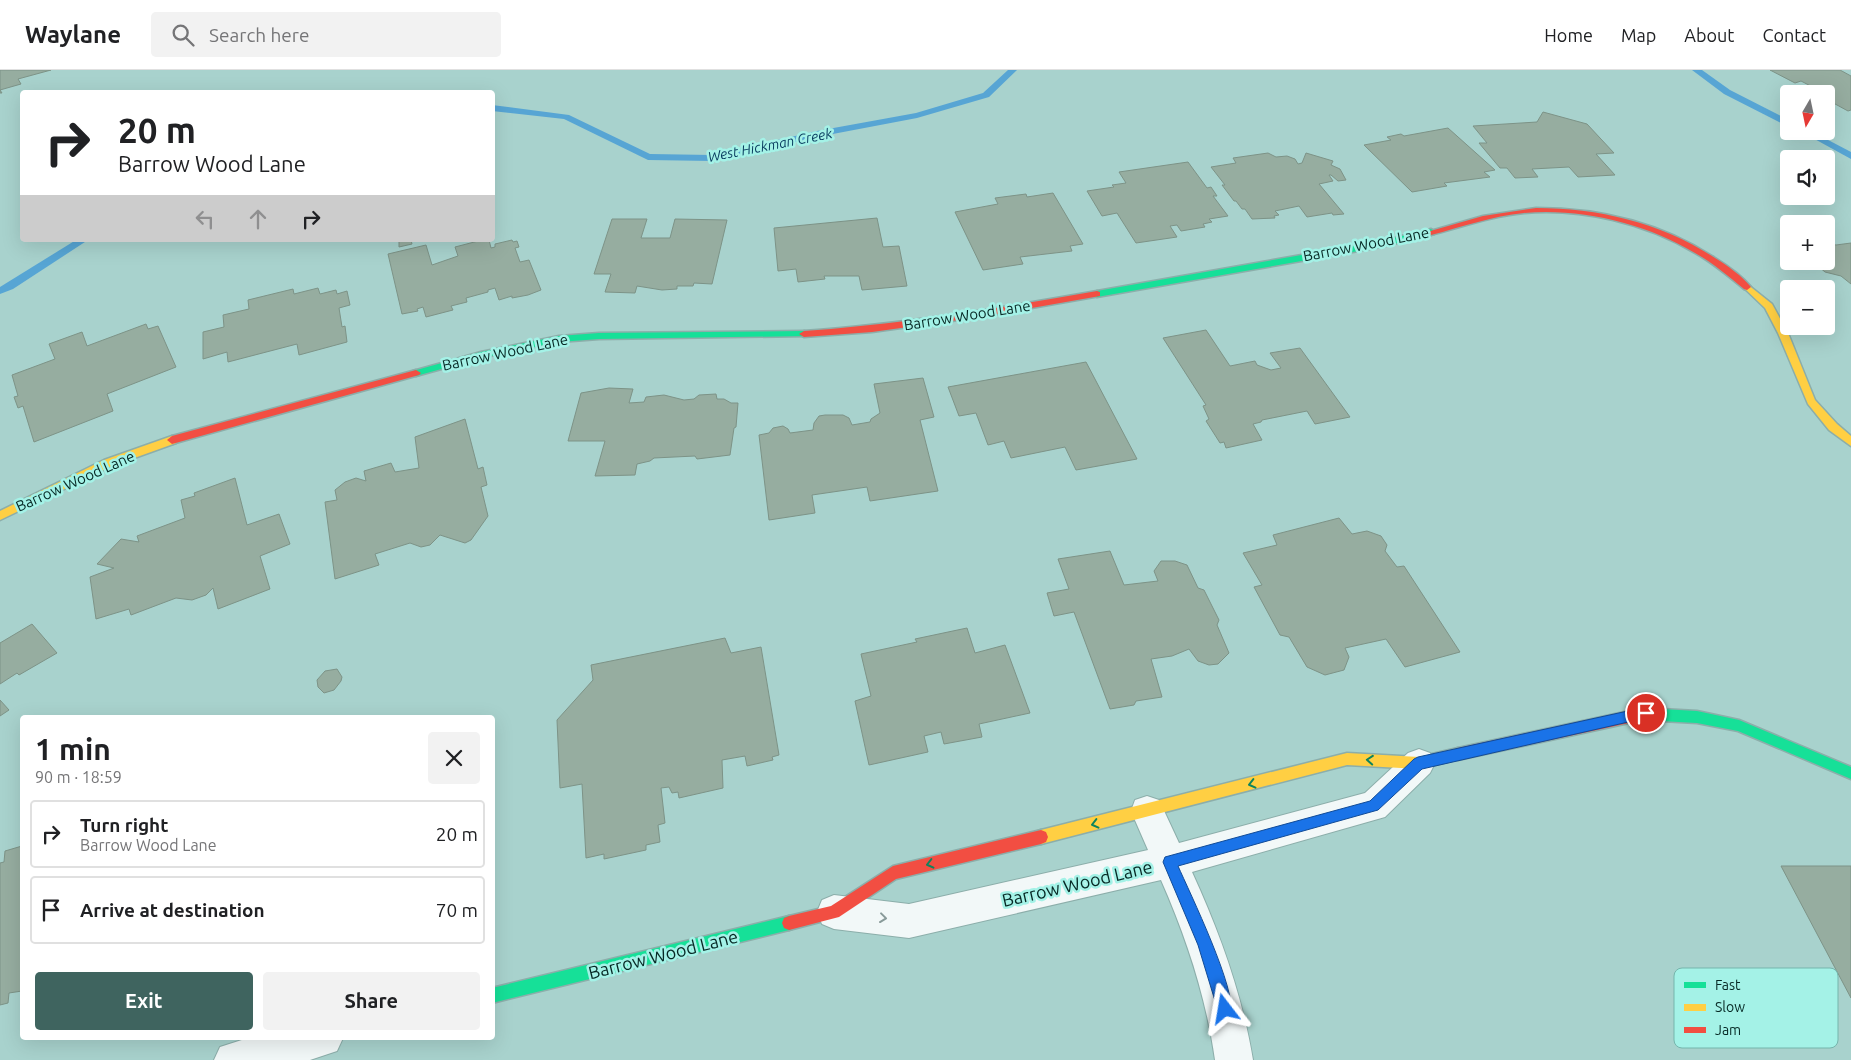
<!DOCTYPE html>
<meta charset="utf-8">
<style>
:root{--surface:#fff;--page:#f2f2f2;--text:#202124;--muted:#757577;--line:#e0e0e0;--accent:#3f645f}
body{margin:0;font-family:Ubuntu,sans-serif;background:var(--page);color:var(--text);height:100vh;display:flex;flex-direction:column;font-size:19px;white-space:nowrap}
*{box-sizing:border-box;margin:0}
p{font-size:16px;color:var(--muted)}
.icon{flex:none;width:28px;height:28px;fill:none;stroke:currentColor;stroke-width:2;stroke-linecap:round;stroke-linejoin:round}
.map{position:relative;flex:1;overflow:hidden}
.drawer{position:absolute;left:20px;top:645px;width:475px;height:325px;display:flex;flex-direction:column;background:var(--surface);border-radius:5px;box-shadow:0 5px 20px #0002}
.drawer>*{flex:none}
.guide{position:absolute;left:20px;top:20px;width:475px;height:152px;border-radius:5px;box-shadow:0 5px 20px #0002;background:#fff;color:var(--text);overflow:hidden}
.needle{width:32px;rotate:189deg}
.controls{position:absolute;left:1780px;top:15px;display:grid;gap:10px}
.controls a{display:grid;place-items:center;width:55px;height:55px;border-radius:5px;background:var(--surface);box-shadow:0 5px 20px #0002;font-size:25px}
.pin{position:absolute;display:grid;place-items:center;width:42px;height:42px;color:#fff;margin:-21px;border:2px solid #fff;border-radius:50%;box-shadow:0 1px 5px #0007}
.me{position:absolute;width:55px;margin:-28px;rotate:346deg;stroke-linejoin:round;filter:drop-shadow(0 0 4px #0008)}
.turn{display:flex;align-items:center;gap:18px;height:105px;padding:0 15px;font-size:22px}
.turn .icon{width:65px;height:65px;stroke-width:2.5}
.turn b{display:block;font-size:35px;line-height:42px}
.lanes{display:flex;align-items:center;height:48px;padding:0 15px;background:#0003;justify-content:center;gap:25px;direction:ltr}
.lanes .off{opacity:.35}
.round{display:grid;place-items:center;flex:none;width:52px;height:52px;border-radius:5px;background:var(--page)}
.overview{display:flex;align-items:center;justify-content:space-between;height:85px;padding:0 15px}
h1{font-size:30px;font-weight:600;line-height:38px}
.cta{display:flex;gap:10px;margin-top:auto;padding:10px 15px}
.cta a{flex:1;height:58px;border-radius:5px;background:var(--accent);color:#fff;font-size:20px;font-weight:600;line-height:58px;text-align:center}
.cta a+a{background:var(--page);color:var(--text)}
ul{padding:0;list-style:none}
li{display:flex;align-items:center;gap:15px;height:68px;margin:0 10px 8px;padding:0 5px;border:2px solid var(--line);border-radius:5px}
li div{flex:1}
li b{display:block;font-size:19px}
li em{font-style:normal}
header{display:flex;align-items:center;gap:30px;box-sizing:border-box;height:70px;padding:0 25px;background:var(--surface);border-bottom:1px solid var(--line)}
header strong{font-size:24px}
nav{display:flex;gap:28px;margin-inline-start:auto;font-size:18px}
.search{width:350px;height:45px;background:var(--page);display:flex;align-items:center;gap:12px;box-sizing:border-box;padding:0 18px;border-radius:5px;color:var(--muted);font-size:19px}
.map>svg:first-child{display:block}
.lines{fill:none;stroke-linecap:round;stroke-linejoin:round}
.stream{fill:#57a5d4;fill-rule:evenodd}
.building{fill:#96ada0;stroke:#7d9387}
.street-casing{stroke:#8caeaa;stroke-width:2}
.fast-casing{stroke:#8caeaa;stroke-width:3}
.slow-casing{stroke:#8caeaa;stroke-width:3}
.jam-casing{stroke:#8caeaa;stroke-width:3}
.street{fill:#f2f8f8;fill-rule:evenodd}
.fast{fill:#16e098;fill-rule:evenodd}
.slow{fill:#ffcf43;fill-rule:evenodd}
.jam{fill:#f24e42;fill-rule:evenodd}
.oneway{stroke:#0e845e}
.oneway2{stroke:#889a99}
.route{fill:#1a73e8;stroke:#114b97}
.labels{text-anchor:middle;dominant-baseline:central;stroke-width:5;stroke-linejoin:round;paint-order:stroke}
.far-water-label{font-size:14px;font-style:italic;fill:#093c5f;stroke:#a4f2e7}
.street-label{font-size:15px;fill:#062824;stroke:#a4f2e7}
.near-street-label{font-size:18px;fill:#062824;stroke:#a4f2e7}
.key{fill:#a4f2e7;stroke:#75b5ac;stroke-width:1}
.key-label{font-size:14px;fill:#062824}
</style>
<header>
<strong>Waylane</strong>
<div class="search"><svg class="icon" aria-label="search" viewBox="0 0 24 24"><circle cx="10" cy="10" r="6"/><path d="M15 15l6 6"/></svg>Search here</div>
<nav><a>Home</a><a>Map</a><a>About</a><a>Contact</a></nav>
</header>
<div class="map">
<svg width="1851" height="990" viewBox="0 0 1851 990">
<rect width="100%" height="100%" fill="#a8d2cd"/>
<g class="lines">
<g class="stream">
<path d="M1008 0H1017L989 27 917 48 817 67 712 91 648 90 564 49 492 41V35L569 45 650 84 712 85 817 61 916 43 983 23Z"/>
<path d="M1692 0H1702L1730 20 1789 50V57L1724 24Z"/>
<path d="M1800 61H1811L1851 82V89Z"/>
<path d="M76 170H88L13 219 0 224V217Z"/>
</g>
</g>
<g class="building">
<path d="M0 0H51L18 9 21 14 0 20 2 23H0Z"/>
<path d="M1770 0H1840L1851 6V40L1848 41 1826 29V24L1801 11 1795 13Z"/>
<path d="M1543 42 1587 54 1614 83 1596 84 1615 105 1578 107 1569 97 1532 99 1538 107 1515 108 1507 98H1500L1479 73H1487L1473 56 1537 52Z"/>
<path d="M1448 58 1495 100 1484 102 1490 107 1444 113 1447 116 1412 122 1364 75 1391 70 1387 67 1401 64 1404 66Z"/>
<path d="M1268 83 1276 87 1287 86 1295 89 1298 94 1302 93 1306 83 1333 91 1331 95 1340 99 1346 110 1338 111 1331 105H1329L1333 111 1319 114 1344 144 1333 145 1332 143 1307 147 1299 136 1275 141 1279 145 1274 146 1275 148 1252 149 1245 139H1242L1236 131H1234L1222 115H1225L1211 97 1236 93 1233 88Z"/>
<path d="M1188 92 1207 118 1211 117 1217 126H1213L1228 146 1209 149 1212 152 1203 154 1205 157 1181 161 1177 155 1170 156 1177 167 1136 173 1117 143 1102 146 1087 121 1114 117 1112 115 1126 113 1119 102Z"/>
<path d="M1053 123 1083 174 1070 176 1072 181 1020 187 1023 194 983 200 955 142 998 134 995 128 1026 124 1027 127Z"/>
<path d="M877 148 883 177 899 176 907 216 862 220 859 206H824L825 209 798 212 796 199 778 201 774 158Z"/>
<path d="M612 149H647L641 168H670L675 149 727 150 712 214 694 213 693 216H677V219L662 220 637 216 635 223 605 222 611 204H594Z"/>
<path d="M411 170 412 174 399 177V171Z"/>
<path d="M482 170H489L491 178 495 177V174L512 170 513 172 517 171 519 177 515 178 520 192 529 190 541 220 528 225 512 228V226L499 230 495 218 488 220V222L466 228 467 232 451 236 453 240 426 247 423 237 417 239 418 241 402 244 388 184 426 175 432 195 458 186 455 177Z"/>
<path d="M1826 173 1836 175 1851 173V214L1841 206 1825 202 1818 196 1816 191H1826Z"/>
<path d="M318 218 320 224 336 220 337 224 347 221 350 235 339 238 342 257 345 256 347 272 299 285 297 274 228 292 227 282 203 289V262L224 257 223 245 249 239 248 230 293 219 294 224Z"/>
<path d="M146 254 148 259 158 256 176 297 107 324 113 341 34 372 23 336 18 338 14 327 18 326 12 305 55 289 49 274 82 262 87 276Z"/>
<path d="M1206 260 1230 296 1255 291 1257 295 1271 300 1281 298 1270 283 1300 278 1350 347 1315 354 1307 341 1262 350 1261 352 1253 354 1262 370 1226 378 1224 372 1220 373 1206 351 1209 349 1203 336 1206 335 1163 268Z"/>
<path d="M1086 292 1137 389 1076 400 1065 377 1011 388 1004 371 988 375 976 343 959 346 948 317Z"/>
<path d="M923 308 934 347 920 350 938 421 870 431 867 417 812 425 815 443 769 450 759 365 769 363 773 358 783 356 788 359 790 363 813 360 814 353 819 346 825 345H843L849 348 852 355 870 352 871 349 880 343 874 314Z"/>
<path d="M609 318 633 319 629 333 644 332 646 327 664 325 684 330 694 329 699 325 716 324 717 329H724L731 333H738L736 357 734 358 730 385 697 389 695 386 654 388 650 391 637 394 635 405 595 406 605 371H568L581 323Z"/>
<path d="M465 349 478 399 483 397 487 415 481 417 488 446 471 470 465 473 440 465 430 475 421 477 410 473 375 484 379 495 335 509 325 432 337 430 335 420 345 412 356 408 366 411 364 401 391 393 395 402 419 398 415 367Z"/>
<path d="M235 408 247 455 279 444 290 474 260 486 270 519 218 539 213 518 206 525 192 530 176 528 131 545 129 539 96 549 90 507 114 498 97 494 121 469 139 472 137 466 185 448 181 430 195 426 194 423Z"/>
<path d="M1339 448 1352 464 1367 461 1381 466 1387 475 1385 481 1397 497 1404 496 1460 582 1405 597 1386 569 1345 578 1349 587 1344 600 1325 605 1307 597 1289 567 1280 565 1254 517 1262 515 1243 483 1277 475 1273 465Z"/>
<path d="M1110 481 1124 515 1158 511 1154 501 1161 491H1175L1187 495 1198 518 1204 520 1219 550 1217 555 1229 583 1218 594 1209 595 1198 591 1189 579 1172 586 1151 589 1162 627 1136 631 1134 635 1110 639 1074 542 1054 546 1047 523 1069 519 1058 489Z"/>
<path d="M32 554 57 583 19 605 17 603 0 614V573Z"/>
<path d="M967 558 975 583 1005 575 1030 643 979 654 982 667 944 674 941 662 924 666 928 682 869 695 855 631 871 626 861 584 917 572 915 569Z"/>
<path d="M725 568 731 583 761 577 779 685 772 687 773 690 747 696 745 686 722 690 723 718 679 728 678 722 672 723 669 717 661 718 665 753 658 755 660 772 646 775V780L604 789V784L586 788 582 714 560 718 557 650 593 610 591 595Z"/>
<path d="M337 599 342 607 341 611 334 620 324 623 318 617 317 610 325 601Z"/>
<path d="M0 630 9 640 0 646Z"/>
<path d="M22 776V921L9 923 8 933 0 935V793L4 792 5 781Z"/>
<path d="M1781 796H1851V928Z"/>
</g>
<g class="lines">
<defs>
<g id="street">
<path d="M1419 679 1430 683 1435 693 1430 703 1385 747 1192 802C1220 863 1242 924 1253 990H1215C1206 927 1187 869 1161 810L909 868 834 859 822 854 817 842 822 830 834 825 909 834 1148 780 1131 741 1135 730 1147 726 1159 730 1179 773 1365 723 1408 683Z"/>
<path d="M248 968H343L337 981 310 990H214L220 977Z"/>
</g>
<g id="fast">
<path d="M1431 159 1435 162 1434 164 1381 177 1097 227 1093 224 1097 221 1381 171Z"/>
<path d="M804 261 807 262V266L599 269 559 272 481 288 416 306 411 303 413 301 481 282 559 266 599 263Z"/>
<path d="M1643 638 1697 641 1739 650 1851 697V709L1738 661 1697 653 1643 650 1639 648 1637 644 1639 640Z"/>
<path d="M789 846 794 848 796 853 794 858 789 860 492 933V918Z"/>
</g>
<g id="slow">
<path d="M1747 214 1772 234 1788 263 1815 330 1837 354 1851 366V376L1829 360 1808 334 1778 263 1765 238 1743 217Z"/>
<path d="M172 366 176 367 177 370 176 373 112 396 0 450V441L104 390Z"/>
<path d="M1458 678 1463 680 1464 684 1463 688 1419 699 1347 695 1041 774 1036 772 1034 767 1036 762 1041 760 1347 683 1419 687Z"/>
</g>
<g id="jam">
<path d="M1536 138C1599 138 1662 153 1715 188 1728 196 1742 206 1751 217L1747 220 1744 219C1728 206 1713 193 1695 183 1645 153 1581 138 1524 143 1492 146 1462 157 1431 165L1427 162 1483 146Z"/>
<path d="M1097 221 1100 222V226L980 247 872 262 804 267 799 264 804 261C903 254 1000 238 1097 221Z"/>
<path d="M416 300 421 303 419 305 172 374 167 370 172 366Z"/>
<path d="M1643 638 1647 640 1649 644 1647 648 1643 650 1458 690 1453 688 1452 684 1453 680 1458 678Z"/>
<path d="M1041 760 1046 762 1048 767 1046 772 1041 774 896 809 839 847 789 860 784 858 782 853 784 848 789 846 831 836 893 796Z"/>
</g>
</defs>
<use href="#street" class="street-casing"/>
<use href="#fast" class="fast-casing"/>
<use href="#slow" class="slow-casing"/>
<use href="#jam" class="jam-casing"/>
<use href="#street" class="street"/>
<use href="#fast" class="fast"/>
<use href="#slow" class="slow"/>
<use href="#jam" class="jam"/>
</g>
<defs><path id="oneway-chevron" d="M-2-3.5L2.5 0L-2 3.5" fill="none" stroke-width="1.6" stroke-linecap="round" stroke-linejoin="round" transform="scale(1.25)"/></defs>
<g class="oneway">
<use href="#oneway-chevron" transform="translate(1370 690) rotate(-176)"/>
<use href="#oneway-chevron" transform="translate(1252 714) rotate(166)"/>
<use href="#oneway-chevron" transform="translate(1095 754) rotate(166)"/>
<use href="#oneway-chevron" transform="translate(930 794) rotate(166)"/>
</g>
<use class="oneway2" href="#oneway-chevron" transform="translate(883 848) rotate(7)"/>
<path class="route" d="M1646 637 1650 639 1652 643 1650 647 1646 648 1422 699 1378 740 1178 796C1189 821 1239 924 1230 944L1225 947 1219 944 1198 875 1163 792 1165 787 1370 731 1414 689 1418 687Z"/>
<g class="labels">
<g class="far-water-label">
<text transform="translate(770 75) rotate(-11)">West Hickman Creek</text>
</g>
<g class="street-label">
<text transform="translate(1366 174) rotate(-11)">Barrow Wood Lane</text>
<text transform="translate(967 245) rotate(-9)">Barrow Wood Lane</text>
<text transform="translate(505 282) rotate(-12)">Barrow Wood Lane</text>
<text transform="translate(75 411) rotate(-24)">Barrow Wood Lane</text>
</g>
<g class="near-street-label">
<text transform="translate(1077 813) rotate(-13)">Barrow Wood Lane</text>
<text transform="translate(663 884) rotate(-14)">Barrow Wood Lane</text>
</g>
</g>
<rect x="1674" y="898" width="164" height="80" rx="8" class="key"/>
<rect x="1684" y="912" width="22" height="6" fill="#16e098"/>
<rect x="1684" y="934" width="22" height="7" fill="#ffcf43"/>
<rect x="1684" y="957" width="22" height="6" fill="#f24e42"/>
<g class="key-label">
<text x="1715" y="920">Fast</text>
<text x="1715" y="942">Slow</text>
<text x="1715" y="965">Jam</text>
</g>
</svg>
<div class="controls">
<a><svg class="needle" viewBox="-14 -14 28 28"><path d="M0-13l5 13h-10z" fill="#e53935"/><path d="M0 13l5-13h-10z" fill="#757577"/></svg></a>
<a><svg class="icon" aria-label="sound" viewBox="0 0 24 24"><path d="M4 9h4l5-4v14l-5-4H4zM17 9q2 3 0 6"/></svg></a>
<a>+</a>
<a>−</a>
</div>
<div class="pin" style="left:1646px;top:643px;background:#d93025"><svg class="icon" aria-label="arrive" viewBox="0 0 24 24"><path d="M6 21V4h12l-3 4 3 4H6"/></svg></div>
<svg class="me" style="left:1225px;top:939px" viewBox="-20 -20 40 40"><path d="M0-17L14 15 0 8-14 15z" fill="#1a73e8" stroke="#fff" stroke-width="4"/></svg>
<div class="guide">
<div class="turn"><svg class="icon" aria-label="right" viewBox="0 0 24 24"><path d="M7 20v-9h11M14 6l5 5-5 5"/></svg><div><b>20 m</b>Barrow Wood Lane</div></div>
<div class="lanes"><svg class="icon off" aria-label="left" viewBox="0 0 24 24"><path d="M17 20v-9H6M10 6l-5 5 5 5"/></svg><svg class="icon off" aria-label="ahead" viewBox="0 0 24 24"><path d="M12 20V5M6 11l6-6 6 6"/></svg><svg class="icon" aria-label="right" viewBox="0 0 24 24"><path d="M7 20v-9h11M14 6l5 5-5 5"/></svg></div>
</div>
<section class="drawer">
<div class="overview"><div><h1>1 min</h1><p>90 m · 18:59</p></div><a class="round"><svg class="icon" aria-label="close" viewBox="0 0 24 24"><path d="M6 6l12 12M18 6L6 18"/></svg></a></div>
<ul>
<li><svg class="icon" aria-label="right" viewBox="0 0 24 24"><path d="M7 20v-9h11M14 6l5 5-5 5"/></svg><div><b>Turn right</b><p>Barrow Wood Lane</p></div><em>20 m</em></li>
<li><svg class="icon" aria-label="arrive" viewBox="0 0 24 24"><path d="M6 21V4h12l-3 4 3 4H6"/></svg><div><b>Arrive at destination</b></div><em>70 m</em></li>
</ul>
<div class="cta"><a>Exit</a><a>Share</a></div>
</section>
</div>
